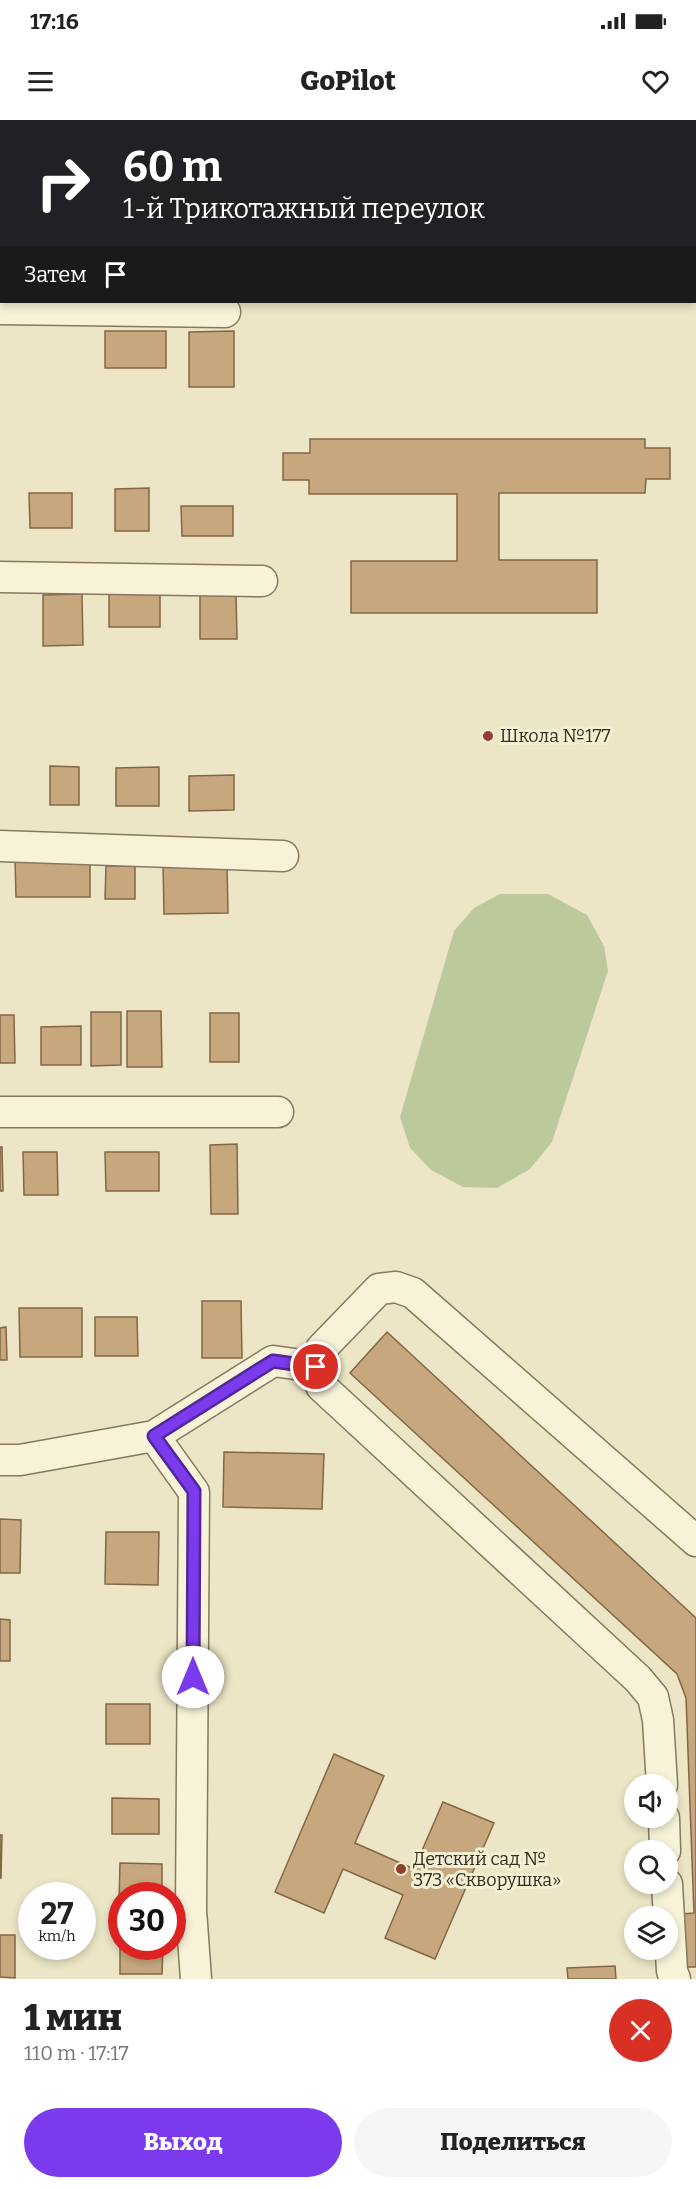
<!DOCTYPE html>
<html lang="ru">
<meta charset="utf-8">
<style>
:root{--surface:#fff;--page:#f6f6f6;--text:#222;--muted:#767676;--accent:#7c3aed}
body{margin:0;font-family:Bitter,serif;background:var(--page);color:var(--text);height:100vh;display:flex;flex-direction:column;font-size:22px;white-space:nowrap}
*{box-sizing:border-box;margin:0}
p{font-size:20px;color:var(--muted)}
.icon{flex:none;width:33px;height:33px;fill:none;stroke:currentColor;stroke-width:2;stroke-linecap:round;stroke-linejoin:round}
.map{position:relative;height:1859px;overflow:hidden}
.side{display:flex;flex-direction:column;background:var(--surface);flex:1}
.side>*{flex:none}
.hud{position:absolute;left:0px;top:0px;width:696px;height:183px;box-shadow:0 3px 9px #0003;background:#202124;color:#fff;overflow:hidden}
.tools{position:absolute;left:624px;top:1654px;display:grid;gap:12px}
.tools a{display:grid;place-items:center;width:54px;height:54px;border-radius:50%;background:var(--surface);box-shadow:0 3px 9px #0003;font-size:30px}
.speed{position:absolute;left:18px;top:1762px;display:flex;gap:12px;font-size:30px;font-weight:700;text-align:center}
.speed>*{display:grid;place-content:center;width:78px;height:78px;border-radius:50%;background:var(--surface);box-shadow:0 3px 9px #0003;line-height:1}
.speed small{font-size:15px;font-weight:400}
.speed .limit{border:9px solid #d22;background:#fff;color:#111}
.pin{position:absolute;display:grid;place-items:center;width:51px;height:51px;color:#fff;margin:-26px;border:3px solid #fff;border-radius:50%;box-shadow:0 2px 6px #0007}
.me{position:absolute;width:66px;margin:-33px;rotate:0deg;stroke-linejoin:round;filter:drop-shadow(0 0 4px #0008)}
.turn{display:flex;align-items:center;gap:21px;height:126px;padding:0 24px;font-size:27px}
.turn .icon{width:78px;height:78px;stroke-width:2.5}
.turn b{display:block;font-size:42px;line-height:51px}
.then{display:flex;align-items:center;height:57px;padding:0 24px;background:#0003;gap:12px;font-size:22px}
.round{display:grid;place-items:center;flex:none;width:63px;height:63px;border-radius:32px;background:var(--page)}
.headline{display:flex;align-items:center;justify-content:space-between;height:102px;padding:0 24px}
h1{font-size:36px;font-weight:800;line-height:45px}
.button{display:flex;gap:12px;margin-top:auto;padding:12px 24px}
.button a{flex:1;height:69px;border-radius:36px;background:var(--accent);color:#fff;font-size:24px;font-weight:800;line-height:69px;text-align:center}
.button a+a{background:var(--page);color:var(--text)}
.status{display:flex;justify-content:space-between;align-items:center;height:42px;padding:0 30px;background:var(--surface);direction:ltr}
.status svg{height:16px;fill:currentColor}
header{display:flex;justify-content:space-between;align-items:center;height:78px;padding:0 24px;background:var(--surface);font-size:27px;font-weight:800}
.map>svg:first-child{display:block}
.green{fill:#bcc99a}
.building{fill:#c7a87e;stroke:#836744;stroke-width:1.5}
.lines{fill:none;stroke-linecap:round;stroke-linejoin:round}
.minor-casing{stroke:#86795d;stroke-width:33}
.minor{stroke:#f7f2d8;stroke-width:30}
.route-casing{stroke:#51269a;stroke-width:15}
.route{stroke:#7c3aed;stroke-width:10}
.poi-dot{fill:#913e30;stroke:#f3efd5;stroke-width:2}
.labels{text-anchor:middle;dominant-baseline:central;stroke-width:6;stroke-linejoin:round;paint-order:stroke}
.poi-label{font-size:18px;fill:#372e1f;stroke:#f3efd5;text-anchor:start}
</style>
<div class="status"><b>17:16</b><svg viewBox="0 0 49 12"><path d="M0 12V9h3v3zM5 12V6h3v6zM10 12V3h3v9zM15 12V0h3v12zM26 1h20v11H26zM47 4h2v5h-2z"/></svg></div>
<header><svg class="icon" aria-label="menu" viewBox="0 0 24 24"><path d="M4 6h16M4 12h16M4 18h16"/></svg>GoPilot<svg class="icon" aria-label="heart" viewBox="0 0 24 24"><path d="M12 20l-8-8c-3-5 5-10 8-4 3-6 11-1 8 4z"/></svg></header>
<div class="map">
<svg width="696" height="1859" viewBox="0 0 696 1859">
<rect width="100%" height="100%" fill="#ece6c6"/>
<path class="green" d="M500 774H548L587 795 604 826 608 851 552 1022 530 1049 497 1068 463 1067 431 1050 410 1028 400 997 454 811 474 788Z"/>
<g class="building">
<rect x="156" y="0" width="77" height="2"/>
<path d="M552 0H696V44L694 2Z"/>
<rect x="105" y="211" width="61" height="37"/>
<path d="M234 211V267H189V212Z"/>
<path d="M310 319H645V328H670V359H646L645 373H499V440H597V493H351V441H457V374H309V360H283V333H310Z"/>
<path d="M149 368V411H115V369Z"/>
<path d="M29 373H72V408H30Z"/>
<path d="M181 386H233V416H182Z"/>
<path d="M160 465V507H109V466Z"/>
<path d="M200 472H236L237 519H200Z"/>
<path d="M82 474 83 525 43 526V475Z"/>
<path d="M50 646 79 647V685H50Z"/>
<path d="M159 647V686H116V648Z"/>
<path d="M234 655V690L189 691V656Z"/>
<path d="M15 738H90V777H16Z"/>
<path d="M163 743H227L228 793 164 794Z"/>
<path d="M106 746H135V779H105Z"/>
<path d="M127 891H161L162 947H127Z"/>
<path d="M91 892H121V945L91 946Z"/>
<rect x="210" y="893" width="29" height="49"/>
<path d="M0 895H14L15 943H0Z"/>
<path d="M81 906V945H41V907Z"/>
<path d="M237 1024 238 1094H211L210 1025Z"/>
<path d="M0 1027H2L3 1071H0Z"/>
<path d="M23 1032H57L58 1075H24Z"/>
<path d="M105 1032H159V1071H106Z"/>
<path d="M202 1181H241L242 1238H202Z"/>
<path d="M19 1188H82V1237H20Z"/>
<path d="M95 1197H137L138 1236H95Z"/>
<path d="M6 1207 7 1240H0V1208Z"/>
<path d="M387 1212 696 1498V1847H684L681 1794 694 1793 686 1578 677 1554 350 1253Z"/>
<path d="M224 1332 324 1334 322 1389 223 1387Z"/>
<path d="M0 1399 21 1400 20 1453H0Z"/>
<path d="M106 1412H159L158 1465 105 1464Z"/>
<path d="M0 1499 10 1500V1541H0Z"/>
<rect x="106" y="1584" width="44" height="40"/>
<path d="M334 1634 384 1656 355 1723 414 1749 443 1682 494 1703 435 1839 385 1818 403 1775 343 1749 324 1793 275 1772Z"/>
<path d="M112 1678 159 1679V1714H112Z"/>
<path d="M0 1715H2L1 1758H0Z"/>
<path d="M120 1743 162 1744V1776H122V1784H119Z"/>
<path d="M0 1815H15V1858L0 1857Z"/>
<path d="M120 1817H122V1827H163L162 1854H120Z"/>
<path d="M615 1846 616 1859H568L567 1848Z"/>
</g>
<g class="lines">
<defs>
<g id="minor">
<path d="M0 189 225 192"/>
<path d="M0 457 262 461"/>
<path d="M0 726 283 736"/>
<path d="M0 992H278"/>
<path d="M154 1316 194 1372 191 1790 196 1859"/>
<path d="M0 1340H20L154 1316 273 1241 316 1247"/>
<path d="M662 1665 658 1600 653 1577 638 1559 321 1266 316 1247 321 1229 379 1169 396 1167 413 1173 696 1421"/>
<path d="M664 1698 665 1731"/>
<path d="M667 1764 672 1851 675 1859"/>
</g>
</defs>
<use href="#minor" class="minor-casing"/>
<use href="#minor" class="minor"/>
</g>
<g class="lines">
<defs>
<path id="route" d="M193 1557 194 1371 154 1316 273 1241 316 1247"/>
</defs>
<use href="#route" class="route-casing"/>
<use href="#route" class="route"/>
</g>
<g class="poi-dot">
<circle cx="488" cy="616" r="6"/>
<circle cx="401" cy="1749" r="6"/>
</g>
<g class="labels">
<g class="poi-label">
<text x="500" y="616">Школа №177</text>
<text x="413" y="1739">Детский сад №<tspan x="413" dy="21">373 «Скворушка»</tspan></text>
</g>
</g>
</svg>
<div class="tools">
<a><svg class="icon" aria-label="sound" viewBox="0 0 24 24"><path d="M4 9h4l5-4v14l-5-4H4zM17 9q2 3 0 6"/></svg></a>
<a><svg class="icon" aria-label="search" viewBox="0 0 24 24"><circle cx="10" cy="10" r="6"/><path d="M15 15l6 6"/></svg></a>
<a><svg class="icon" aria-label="layers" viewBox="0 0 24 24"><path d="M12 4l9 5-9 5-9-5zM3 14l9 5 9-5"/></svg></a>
</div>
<div class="speed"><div>27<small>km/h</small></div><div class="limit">30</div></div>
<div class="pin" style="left:316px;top:1247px;background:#d93025"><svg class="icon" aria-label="arrive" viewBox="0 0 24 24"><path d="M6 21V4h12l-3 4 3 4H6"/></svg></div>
<svg class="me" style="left:193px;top:1557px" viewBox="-20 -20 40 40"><circle r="19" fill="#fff"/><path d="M0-13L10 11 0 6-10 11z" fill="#7c3aed"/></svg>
<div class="hud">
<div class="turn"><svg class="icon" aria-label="right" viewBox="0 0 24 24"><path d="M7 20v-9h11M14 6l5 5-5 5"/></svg><div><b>60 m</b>1-й Трикотажный переулок</div></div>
<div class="then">Затем<svg class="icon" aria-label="arrive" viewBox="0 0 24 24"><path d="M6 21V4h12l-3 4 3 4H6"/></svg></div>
</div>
</div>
<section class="side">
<div class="headline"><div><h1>1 мин</h1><p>110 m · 17:17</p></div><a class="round" style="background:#d93025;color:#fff"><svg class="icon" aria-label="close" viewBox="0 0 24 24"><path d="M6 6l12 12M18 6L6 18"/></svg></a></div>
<div class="button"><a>Выход</a><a>Поделиться</a></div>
</section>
